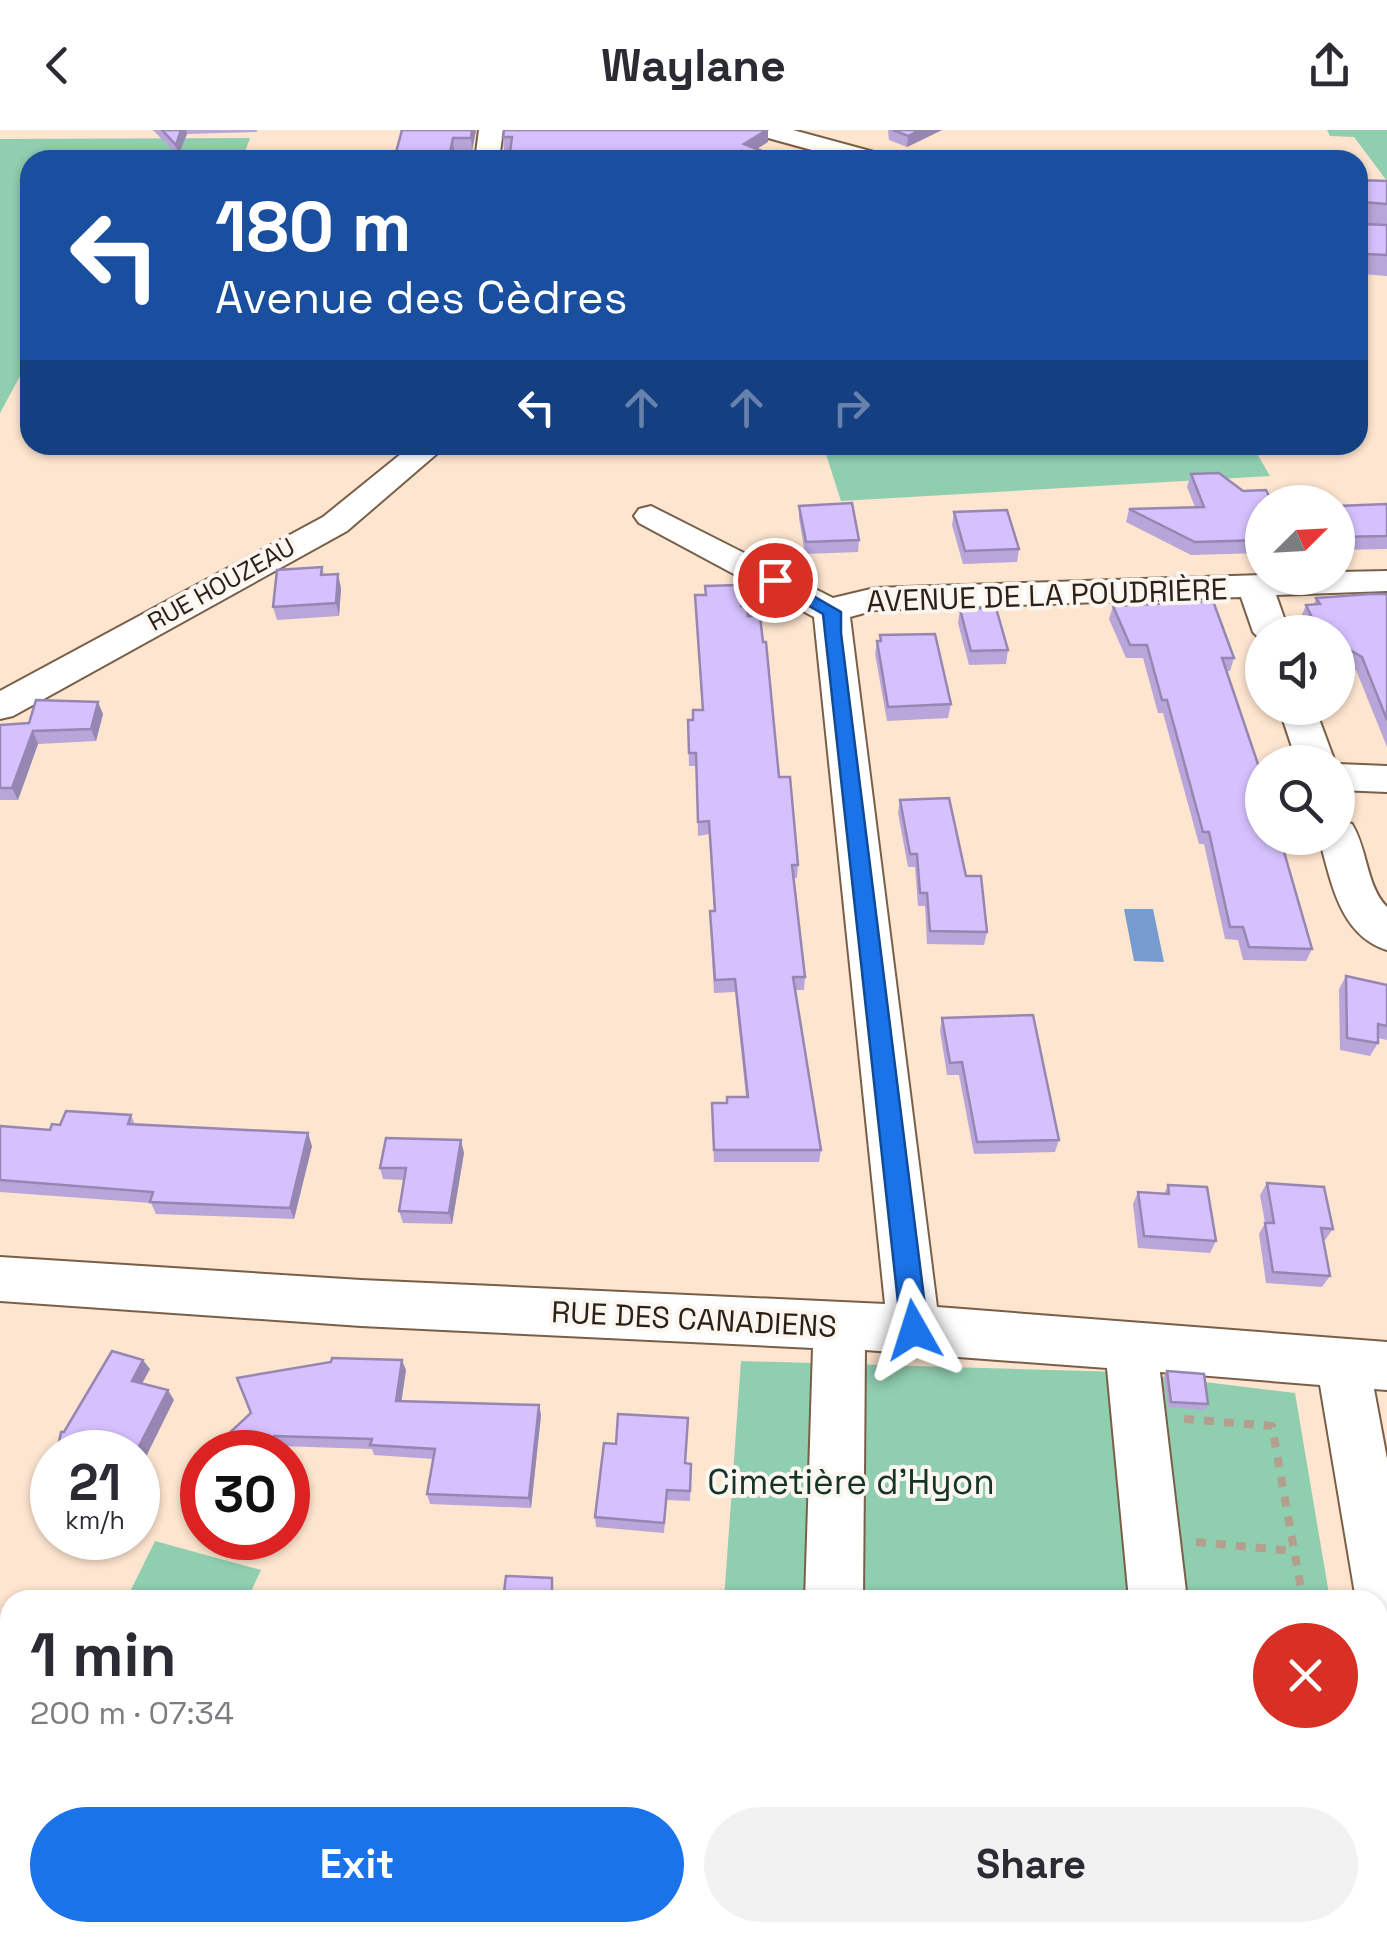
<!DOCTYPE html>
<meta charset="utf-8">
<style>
:root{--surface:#fff;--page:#f2f2f3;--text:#2b2b33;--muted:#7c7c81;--accent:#1a73e8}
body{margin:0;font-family:"Space Grotesk",sans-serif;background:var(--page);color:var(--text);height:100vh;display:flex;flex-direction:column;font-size:38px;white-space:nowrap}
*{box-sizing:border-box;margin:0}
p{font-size:32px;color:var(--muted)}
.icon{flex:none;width:55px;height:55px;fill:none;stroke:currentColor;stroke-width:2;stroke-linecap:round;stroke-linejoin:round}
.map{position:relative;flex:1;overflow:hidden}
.sheet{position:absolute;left:0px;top:1460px;width:1388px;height:352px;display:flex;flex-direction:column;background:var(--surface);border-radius:30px 30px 0 0;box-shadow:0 2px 8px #0004}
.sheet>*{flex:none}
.hud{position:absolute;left:20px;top:20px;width:1348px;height:305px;border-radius:30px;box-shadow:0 2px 8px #0004;background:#1a4fa0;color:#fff;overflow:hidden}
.needle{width:65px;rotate:66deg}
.tools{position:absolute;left:1245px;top:355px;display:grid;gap:20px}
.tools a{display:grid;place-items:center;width:110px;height:110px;border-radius:50%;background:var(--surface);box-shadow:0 2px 8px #0004;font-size:50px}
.speed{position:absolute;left:30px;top:1300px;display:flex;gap:20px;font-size:50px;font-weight:700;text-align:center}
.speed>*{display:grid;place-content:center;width:130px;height:130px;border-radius:50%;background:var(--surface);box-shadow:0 2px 8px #0004;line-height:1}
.speed small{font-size:25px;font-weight:400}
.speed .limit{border:15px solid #d22;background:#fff;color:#111}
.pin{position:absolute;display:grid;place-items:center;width:85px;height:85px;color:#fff;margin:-42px;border:5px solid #fff;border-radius:50%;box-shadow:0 2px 10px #0007}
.me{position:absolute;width:110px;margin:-55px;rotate:354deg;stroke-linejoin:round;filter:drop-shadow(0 0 8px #0008)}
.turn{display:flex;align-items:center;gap:35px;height:210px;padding:0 30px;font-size:45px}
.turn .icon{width:130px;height:130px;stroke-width:2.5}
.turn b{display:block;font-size:70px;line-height:85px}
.lanes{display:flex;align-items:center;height:95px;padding:0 30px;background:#0003;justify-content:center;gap:50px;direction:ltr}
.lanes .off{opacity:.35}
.round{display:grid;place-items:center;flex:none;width:105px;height:105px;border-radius:52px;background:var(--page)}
.headline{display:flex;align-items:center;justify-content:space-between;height:170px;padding:0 30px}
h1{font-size:60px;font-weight:800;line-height:75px}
.button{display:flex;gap:20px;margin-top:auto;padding:20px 30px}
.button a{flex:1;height:115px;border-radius:60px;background:var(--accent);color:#fff;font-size:40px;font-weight:800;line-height:115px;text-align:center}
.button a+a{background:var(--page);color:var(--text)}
header{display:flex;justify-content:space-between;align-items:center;height:130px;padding:0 30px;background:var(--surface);font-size:45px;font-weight:800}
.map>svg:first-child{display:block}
.green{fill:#90ceb0}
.water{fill:#769bce}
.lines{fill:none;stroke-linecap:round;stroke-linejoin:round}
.minor-casing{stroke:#795f48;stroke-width:4}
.path{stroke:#b29f8d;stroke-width:8;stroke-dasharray:10 10;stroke-linecap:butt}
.minor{fill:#fff;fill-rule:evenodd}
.wall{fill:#b8a6da}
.shaded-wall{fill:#9687b2}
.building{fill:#d6c1fe;stroke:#9687b2;stroke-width:2.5}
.route{fill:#1a73e8;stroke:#114b97;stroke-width:2.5}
.labels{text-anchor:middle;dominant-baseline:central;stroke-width:8;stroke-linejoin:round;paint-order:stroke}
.far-street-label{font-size:25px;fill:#2c2117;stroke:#fcf6f0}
.street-label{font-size:30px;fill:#2c2117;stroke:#fcf6f0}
.near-park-label{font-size:35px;fill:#133426;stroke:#fcf6f0}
</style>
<header><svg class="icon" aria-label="back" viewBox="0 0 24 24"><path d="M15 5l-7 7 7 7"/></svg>Waylane<svg class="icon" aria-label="share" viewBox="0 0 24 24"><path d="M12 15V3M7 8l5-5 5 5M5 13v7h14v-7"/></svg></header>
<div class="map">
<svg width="1387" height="1811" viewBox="0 0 1387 1811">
<rect width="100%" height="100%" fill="#fde5cf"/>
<g class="green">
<path d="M1327 0H1387V51L1354 7 1330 6Z"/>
<path d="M250 8 242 30H30V237H25L0 283V9Z"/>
<path d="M823 315H1252L1270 346 841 371Z"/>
<path d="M741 1231 1123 1242 1295 1263 1330 1470H724Z"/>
<path d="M155 1411 261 1440 247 1470H126Z"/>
<path d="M10 1699V1802H1378V1742L1387 1811H0V1719Z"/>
</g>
<path class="water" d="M1124 779H1153L1164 832 1134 831Z"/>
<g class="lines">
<defs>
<g id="minor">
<path d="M479 0H503L499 30H475Z"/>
<path d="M754 0H793L885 25 888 30H848L757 5Z"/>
<path d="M412 315H447L347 401 13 586 0 589V561L323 387Z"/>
<path d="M651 376 833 468 875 458 1262 445 1338 448V442L1387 441V461L1276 465 1289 502H1262V511L1253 502 1241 467 875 480 850 487 937 1177 1387 1212V1260L1374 1259 1387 1329V1510L1378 1506V1470H1356L1320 1255 1160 1242 1187 1470H1129L1107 1238 865 1220 863 1470H805L813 1218 361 1196 0 1171V1127L361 1150 885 1174 814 487 639 393 634 386 639 379Z"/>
<path d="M1279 578H1315L1335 632H1297Z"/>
<path d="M1338 634 1387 636V662L1338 660Z"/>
<path d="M1338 690 1352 694C1368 720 1366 756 1387 777V820C1339 805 1331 750 1319 708H1338Z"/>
<rect x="792" y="1802" width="66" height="9"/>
<path d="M1174 1802H1240L1241 1811H1175Z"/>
</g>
</defs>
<use href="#minor" class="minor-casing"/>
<g class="path">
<path d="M1184 1289 1272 1296 1303 1470"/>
<path d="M1196 1412 1294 1421"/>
</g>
<use href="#minor" class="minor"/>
</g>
<g class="wall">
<path d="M153 0H257V2L187 4 178 26Z"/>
<path d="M476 0 472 21H454L453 30H394Z"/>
<path d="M768 0V12L756 19 504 20 503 7Z"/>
<path d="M888 0H942L907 17 889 10Z"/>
<path d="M1358 50 1387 51V94H1362L1387 95V146L1362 144 1360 148H1358Z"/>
<path d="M1191 344 1243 361 1262 372V423L1191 425 1126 392 1129 379 1195 377 1187 357Z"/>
<path d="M1387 374V419L1338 420V376Z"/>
<path d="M799 376 859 410 858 422 805 424 799 388Z"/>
<path d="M954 382 1019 419 1017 432 963 434 952 395Z"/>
<path d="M322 437 324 445 341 458 339 486 277 490 273 477Z"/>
<path d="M1387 464V617L1356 540 1338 528V502H1308L1301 487 1306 475 1314 474 1316 468Z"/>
<path d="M695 465 741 476 748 486 798 735 797 748H794L805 847 804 860H795L821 1020 819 1032H714L712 986 727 973 746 967 735 862 714 863 710 794V781H714L709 704 698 706 696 636H689L688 590H693L702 580Z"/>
<path d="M1113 476 1234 528 1230 541H1227L1312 819 1306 831 1243 830 1238 810 1225 809 1204 714H1199L1163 583H1158L1143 528H1126L1109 489Z"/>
<path d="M960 479 1008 520 1006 534 969 535 958 493Z"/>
<path d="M880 505 951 574 948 588 887 591 875 524 877 511H880Z"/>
<path d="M103 584 96 611 38 614 18 670H0V595L29 593Z"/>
<path d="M900 670 966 746 987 802 984 815 927 814 925 776H918L915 737H908L898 683Z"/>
<path d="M1346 846 1387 855V910L1378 908V913L1370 926 1340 920 1339 859Z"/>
<path d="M942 888 1059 1010 1055 1022 974 1024 959 945H947L940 900Z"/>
<path d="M131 985 135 995 312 1016 294 1089 156 1084 151 1073 0 1062V996L50 1000 60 995Z"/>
<path d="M464 1023 452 1094 403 1093 399 1081 404 1050 383 1049 380 1038Z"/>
<path d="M1267 1053 1333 1099 1325 1110H1323L1330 1146 1322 1157 1266 1153 1259 1104 1265 1093 1260 1065Z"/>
<path d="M1168 1055 1216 1111 1210 1123 1138 1118 1133 1074 1138 1062 1164 1064Z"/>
<path d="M406 1240 401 1271 539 1275 541 1285 531 1378 430 1374 427 1364 434 1329 374 1325 372 1319 279 1316 276 1322H209Z"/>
<path d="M1167 1241 1208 1274 1205 1280 1168 1277 1164 1246Z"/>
<path d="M685 1333 691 1334 690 1371 667 1370 664 1403 596 1397 595 1387Z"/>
</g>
<g class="shaded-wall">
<path d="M181 0H186L187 4 178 26 176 15Z"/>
<path d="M472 0H476L472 21 471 8Z"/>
<path d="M768 0V12L744 27V14Z"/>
<path d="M920 0H942L907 17 908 6Z"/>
<path d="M453 8 454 21 453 30H450Z"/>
<path d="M338 444 341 458 339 486 336 473Z"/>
<path d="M98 572 103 584 96 611 91 599Z"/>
<path d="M33 601 38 614 18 670 12 658Z"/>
<path d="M308 1003 312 1016 294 1089 290 1078Z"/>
<path d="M461 1010 464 1023 452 1094 449 1083Z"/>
<path d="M143 1230 150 1239 138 1261 132 1251Z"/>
<path d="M402 1230 406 1240 400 1281 396 1271Z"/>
<path d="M168 1260 174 1270 138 1343 136 1322Z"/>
<path d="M539 1275 541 1285 531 1378 529 1368Z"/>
<path d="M274 1306 279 1316 276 1322H266Z"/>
</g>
<g class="building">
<path d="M162 0H181L176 15Z"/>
<path d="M402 0H472L471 8H453L449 27H445L444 30H394Z"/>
<path d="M504 0H767L744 14 785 30H761V25L750 30H509L512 7H503Z"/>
<path d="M893 0H920L908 6Z"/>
<path d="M1358 50 1387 51V74L1362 72V94L1387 95V125L1367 124V128H1358Z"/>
<path d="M1219 343 1243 361 1266 360 1272 372H1262V410L1195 412 1129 379 1204 377 1191 344Z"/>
<path d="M852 373 859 410 806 412 799 376Z"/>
<path d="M1387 374V406L1338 407V376Z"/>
<path d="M1007 380 1019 419 965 421 954 382Z"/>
<path d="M322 437 321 445 338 444 336 473 273 477 277 440Z"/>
<path d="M739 455 741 476 747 475 748 486H760L763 512H766L779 647H790L798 735H792L805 847H793L821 1020H714L712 973H727V967H748L735 849 715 850 710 781H715L709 691 698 692 696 623H689L688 590H693V580H703L695 465H706L705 456Z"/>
<path d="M1370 464H1387V590L1362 527 1338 513V502H1319L1306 475 1320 474 1316 468Z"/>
<path d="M1213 471 1234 528H1222L1262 646V708H1280L1312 819 1249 817 1243 797H1230L1209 702H1203L1167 570H1162L1147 515H1130L1113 476Z"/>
<path d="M996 478 1008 520 971 521 960 479Z"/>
<path d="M935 504 951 574 888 577 877 511H881L880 505Z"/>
<path d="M36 570 98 572 91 599 33 601 12 658H0V595L29 593Z"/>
<path d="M949 668 966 746H981L987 802 930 801 927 763H920L917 724H910L900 670Z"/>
<path d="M1346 846 1387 855V896L1378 894V913L1347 908Z"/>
<path d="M1033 885 1059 1010 977 1012 962 932 950 933 942 888Z"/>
<path d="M66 981 131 985 128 994 308 1003 290 1078 150 1072 153 1062 0 1050V996L50 1000 52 994 60 995Z"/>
<path d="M386 1008 461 1010 449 1083 399 1081 406 1038H380Z"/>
<path d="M1267 1053 1324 1057 1333 1099 1321 1098 1330 1146 1273 1142 1265 1093H1274Z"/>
<path d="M1168 1055 1207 1057 1216 1111 1144 1106 1138 1062 1169 1064Z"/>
<path d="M112 1221 143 1230 132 1251 168 1260 136 1322H57L61 1302H64Z"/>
<path d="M332 1228 402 1230 396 1271 539 1275 529 1368 427 1364 435 1319 370 1315 372 1309 274 1306 266 1322H209L251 1283 237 1248 331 1232Z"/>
<path d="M1167 1241 1204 1244 1208 1274 1171 1272Z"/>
<path d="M618 1284 688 1288 685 1333 691 1334 690 1361 667 1360 664 1393 595 1387 604 1313 616 1314Z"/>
<path d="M202 1329V1346L193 1338Z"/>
<path d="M506 1446 552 1448V1470H503Z"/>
<path d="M10 1551V1572L1 1570Z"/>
</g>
<path class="route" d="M775 444 841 482V503L928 1200 924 1208 914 1211 905 1208 901 1200 823 484 769 453V446Z"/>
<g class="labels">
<g class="far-street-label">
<text transform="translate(221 454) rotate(-29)">RUE HOUZEAU</text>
</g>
<g class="street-label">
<text transform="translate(1047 465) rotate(-2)">AVENUE DE LA POUDRIÈRE</text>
<text transform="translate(694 1189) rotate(3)">RUE DES CANADIENS</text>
</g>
<g class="near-park-label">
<text x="851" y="1352">Cimetière d'Hyon</text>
</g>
</g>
</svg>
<div class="tools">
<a><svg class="needle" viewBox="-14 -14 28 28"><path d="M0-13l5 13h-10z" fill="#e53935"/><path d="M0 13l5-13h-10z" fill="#7c7c81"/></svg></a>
<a><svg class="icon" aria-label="sound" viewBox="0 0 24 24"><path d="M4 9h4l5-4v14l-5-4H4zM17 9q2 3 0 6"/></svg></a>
<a><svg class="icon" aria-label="search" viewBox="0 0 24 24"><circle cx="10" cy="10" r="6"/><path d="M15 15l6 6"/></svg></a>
</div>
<div class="speed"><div>21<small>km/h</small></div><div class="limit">30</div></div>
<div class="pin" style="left:775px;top:450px;background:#d93025"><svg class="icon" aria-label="arrive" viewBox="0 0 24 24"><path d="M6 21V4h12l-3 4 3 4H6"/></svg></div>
<svg class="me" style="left:914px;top:1200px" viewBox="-20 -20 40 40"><path d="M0-17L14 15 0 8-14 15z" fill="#1a73e8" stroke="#fff" stroke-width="4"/></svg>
<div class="hud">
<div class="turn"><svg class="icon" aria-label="left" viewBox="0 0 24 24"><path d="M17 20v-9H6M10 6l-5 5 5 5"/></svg><div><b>180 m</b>Avenue des Cèdres</div></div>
<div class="lanes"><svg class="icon" aria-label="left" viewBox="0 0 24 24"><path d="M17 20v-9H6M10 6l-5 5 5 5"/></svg><svg class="icon off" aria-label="ahead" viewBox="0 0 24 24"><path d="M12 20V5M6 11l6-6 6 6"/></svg><svg class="icon off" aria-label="ahead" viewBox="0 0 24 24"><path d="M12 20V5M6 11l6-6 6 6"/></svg><svg class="icon off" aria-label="right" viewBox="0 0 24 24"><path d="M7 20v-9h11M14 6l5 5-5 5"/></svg></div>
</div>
<section class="sheet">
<div class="headline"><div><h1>1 min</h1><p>200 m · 07:34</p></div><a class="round" style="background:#d93025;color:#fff"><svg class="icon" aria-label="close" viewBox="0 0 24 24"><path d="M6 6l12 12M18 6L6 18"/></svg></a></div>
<div class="button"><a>Exit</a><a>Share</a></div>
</section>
</div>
